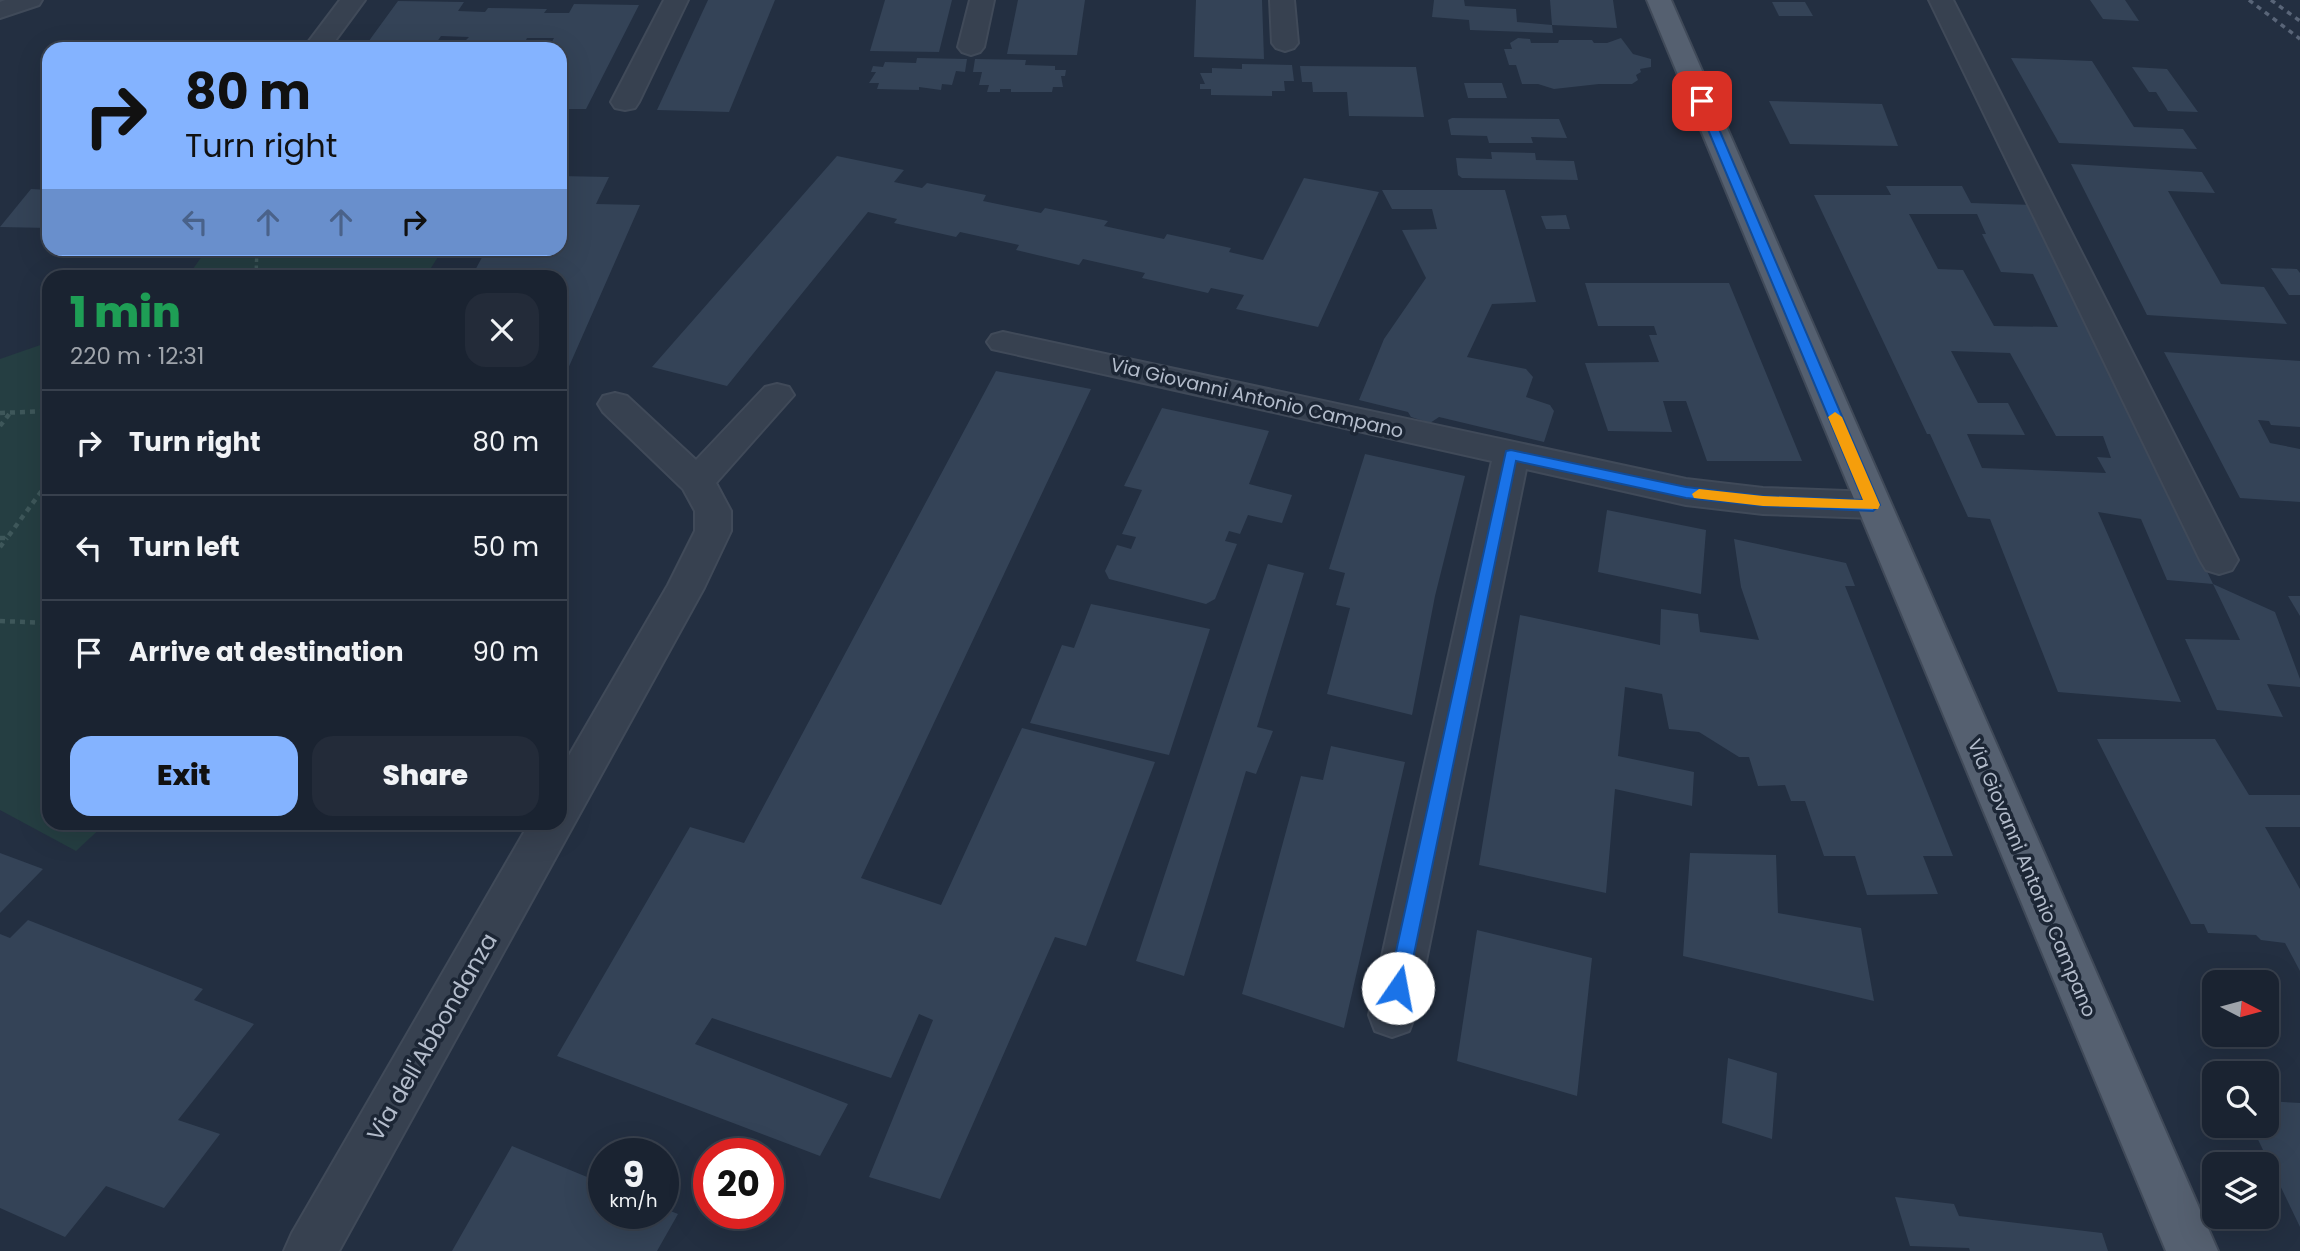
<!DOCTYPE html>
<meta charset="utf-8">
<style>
:root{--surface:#1a2331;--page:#232b39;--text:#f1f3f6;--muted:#9fa4ab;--line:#38404d;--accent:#84b3ff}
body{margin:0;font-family:Poppins,sans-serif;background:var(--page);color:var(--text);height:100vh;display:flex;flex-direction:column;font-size:26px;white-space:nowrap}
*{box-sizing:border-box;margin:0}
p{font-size:23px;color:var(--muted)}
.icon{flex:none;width:38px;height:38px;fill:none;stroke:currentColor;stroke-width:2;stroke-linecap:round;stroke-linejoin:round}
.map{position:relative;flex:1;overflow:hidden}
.sheet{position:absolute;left:42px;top:270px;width:525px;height:560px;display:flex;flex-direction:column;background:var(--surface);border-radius:21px;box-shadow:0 7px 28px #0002,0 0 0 2px var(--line)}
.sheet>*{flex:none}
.top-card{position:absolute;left:42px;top:42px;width:525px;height:214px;border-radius:21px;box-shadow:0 7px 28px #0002,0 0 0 2px var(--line);background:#84b3ff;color:#111;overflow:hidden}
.needle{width:46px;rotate:96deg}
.tools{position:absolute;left:2202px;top:970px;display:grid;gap:14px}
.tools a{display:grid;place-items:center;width:77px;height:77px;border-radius:14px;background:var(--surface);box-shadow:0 7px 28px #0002,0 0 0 2px var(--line);font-size:35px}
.speed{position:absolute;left:588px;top:1138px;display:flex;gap:14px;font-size:35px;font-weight:700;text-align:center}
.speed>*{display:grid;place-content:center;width:91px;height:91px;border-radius:50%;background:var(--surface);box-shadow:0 7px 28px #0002,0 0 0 2px var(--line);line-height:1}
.speed small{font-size:18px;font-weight:400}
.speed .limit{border:10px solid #d22;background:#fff;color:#111}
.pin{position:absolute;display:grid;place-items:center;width:60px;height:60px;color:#fff;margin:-30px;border-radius:14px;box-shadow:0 4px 10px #0006}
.me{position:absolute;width:77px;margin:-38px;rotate:12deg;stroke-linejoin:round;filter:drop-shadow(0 0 5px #0008)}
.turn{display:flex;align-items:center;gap:24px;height:147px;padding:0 28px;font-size:32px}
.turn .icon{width:91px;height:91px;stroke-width:2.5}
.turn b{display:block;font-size:49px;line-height:60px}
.lanes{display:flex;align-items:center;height:66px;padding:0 28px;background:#0003;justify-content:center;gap:35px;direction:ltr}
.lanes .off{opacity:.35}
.round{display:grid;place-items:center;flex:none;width:74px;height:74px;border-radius:21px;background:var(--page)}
.head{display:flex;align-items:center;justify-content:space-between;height:119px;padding:0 28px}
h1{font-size:42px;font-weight:800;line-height:52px;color:#1e9e55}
.action{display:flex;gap:14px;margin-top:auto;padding:14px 28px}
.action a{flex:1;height:80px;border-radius:21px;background:var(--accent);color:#111;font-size:28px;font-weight:800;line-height:80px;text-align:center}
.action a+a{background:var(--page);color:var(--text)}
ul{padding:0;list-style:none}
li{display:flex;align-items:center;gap:21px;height:105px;padding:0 28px;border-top:2px solid var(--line)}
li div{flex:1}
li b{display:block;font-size:26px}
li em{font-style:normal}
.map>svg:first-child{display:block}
.green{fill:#253e42}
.building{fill:#344357;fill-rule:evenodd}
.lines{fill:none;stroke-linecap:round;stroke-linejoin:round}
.minor-casing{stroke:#404a59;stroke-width:4}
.major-casing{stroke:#404a59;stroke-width:4}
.path-far1{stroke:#3e575a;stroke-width:3.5;stroke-dasharray:3.5 3.5;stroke-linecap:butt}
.path{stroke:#3e575a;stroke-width:4.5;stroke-dasharray:5 5;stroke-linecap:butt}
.minor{fill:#374150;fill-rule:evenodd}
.major{fill:#556070;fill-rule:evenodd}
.rail{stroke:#596578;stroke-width:3.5;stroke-dasharray:5 5;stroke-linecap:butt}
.route{fill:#1a73e8;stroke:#114b97;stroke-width:2}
.slow{fill:#f59e0b}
.labels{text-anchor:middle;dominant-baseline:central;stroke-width:7;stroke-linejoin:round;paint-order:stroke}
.street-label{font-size:19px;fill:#b3bccb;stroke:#1c2635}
.near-street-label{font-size:23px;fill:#b3bccb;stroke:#1c2635}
</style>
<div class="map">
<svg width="2300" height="1251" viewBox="0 0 2300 1251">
<rect width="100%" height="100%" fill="#232f41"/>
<g class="green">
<path d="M391 248 441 252 426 276H188L207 249Z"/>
<path d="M49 342V822L106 823 76 851 0 810V359Z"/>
</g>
<g class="building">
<path d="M708 0H775L729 112 657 110Z"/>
<path d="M885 0H952L939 52 870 51Z"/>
<path d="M1018 0H1085L1077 55 1007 54Z"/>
<path d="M1196 0H1262L1264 59 1194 57Z"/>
<path d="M1434 0H1464L1465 6 1516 9 1517 22 1552 25 1553 33 1470 30 1469 20 1432 17Z"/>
<path d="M1550 0H1613L1617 28 1552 25Z"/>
<path d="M2090 0H2125L2139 21 2103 19Z"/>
<path d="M398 1 464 2 458 11 485 12 488 8 547 9 544 13H569L574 4 639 5 586 109H560V49H548L554 38H527L525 42 466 40 469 37 441 36 432 49H363Z"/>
<path d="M1772 2H1805L1813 16H1779Z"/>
<path d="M1518 38 1530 39 1531 43H1558L1559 40H1592L1594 43H1607L1621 38 1633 54 1651 59V67L1640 69 1641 72 1636 75 1638 80 1632 84H1599L1554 89 1538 84H1522L1516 65H1509L1504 49H1512L1510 43Z"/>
<path d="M917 58 967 59 965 72 956 71 952 85 942 84 941 90 919 87V90L877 89 879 83H869L876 72H871L873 66 883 67 885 62 916 63Z"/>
<path d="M2011 58 2092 61 2134 127 2183 129 2197 149 2059 143Z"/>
<path d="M975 59 1026 60 1025 65 1055 66V70H1066L1065 76H1061L1063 87H1053L1052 92H1011V89H1000V92H987L989 85H979L982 72H973Z"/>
<path d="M1242 64 1292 65 1294 81H1284L1285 91H1272V96L1211 95V89H1200V84H1205L1200 73H1212V68L1242 69Z"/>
<path d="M1300 66 1416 67 1424 117 1349 116 1347 92H1313L1312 82H1302Z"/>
<path d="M2132 67 2167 69 2198 112 2168 111 2156 92H2149Z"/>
<path d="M1464 83H1502L1507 98H1468Z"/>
<path d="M1769 101 1882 104 1898 146 1790 144Z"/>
<path d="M1452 118 1559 119 1567 138 1531 137 1533 143H1489L1487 136 1451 135 1448 120Z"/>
<path d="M1491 152 1535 153 1536 160 1574 161 1578 180 1462 178 1458 175 1456 158 1492 159Z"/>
<path d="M837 156 904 170 894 182 922 188 927 183 986 195 983 201 1041 213 1045 208 1108 221 1104 226 1164 239 1167 234 1231 248 1229 252 1263 260 1304 178 1379 192 1318 327 1236 309 1244 295 1211 288 1208 293 1142 278 1145 273 1083 259 1079 265 1016 250 1019 245 960 232 956 237 894 223 897 219 868 212 727 386 652 367Z"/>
<path d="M2071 164 2202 172 2215 193 2168 191 2221 284 2264 287 2287 324 2147 315Z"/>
<path d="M560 176 609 177 596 204 640 205 560 387V276H472L487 248H560Z"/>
<path d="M1886 186H1962L1971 203 2034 205 2213 584 2167 580 2141 519 2098 512 2181 702 2058 692 1990 519 1968 517 1930 434H1927L1814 195H1891ZM1909 214H1977L1986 234H1982L2001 272 2033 274 2058 327 1994 326 1963 270 1938 269ZM1951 351 2010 353 2056 436H2103L2111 458 2097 457 2106 473 1982 468 1967 434 2025 435 2008 403H1978Z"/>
<path d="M31 189 49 190V228L0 227Z"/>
<path d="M1382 190H1505L1536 302 1492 304 1467 357 1526 369 1533 377 1526 397 1550 405 1554 411 1544 442 1439 417 1430 423 1411 417 1408 412 1359 400 1384 339 1426 278 1402 230 1437 229 1432 209H1392Z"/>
<path d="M1566 215 1570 229H1546L1541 216Z"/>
<path d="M2271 268 2297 269 2300 273V295H2289Z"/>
<path d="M1585 283H1729L1802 461H1707L1686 401H1663L1672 432 1608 431 1585 363 1659 362 1649 335H1657L1654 326H1598Z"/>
<path d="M2164 352 2300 361V427L2271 425 2269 421 2258 420 2270 443 2300 449V502L2240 498Z"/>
<path d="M996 371 1091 389 861 878 941 905 1022 728 1155 762 1086 946 1055 937 940 1199 869 1177 933 1020 919 1014 891 1078 712 1018 695 1044 848 1104 820 1156 557 1056 690 827 744 843Z"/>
<path d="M1162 408 1269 431 1249 484 1292 495 1282 523 1248 515 1240 534 1229 531 1225 541 1237 544 1215 599 1206 604 1109 579 1105 571 1117 545 1131 549 1136 537 1122 534 1142 490 1124 486Z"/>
<path d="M1365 454 1465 476 1435 596 1412 715 1327 694 1350 608 1336 605 1345 573 1329 569Z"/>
<path d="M1607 510 1706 530 1701 594 1598 572Z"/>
<path d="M1734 539 1846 563 1855 586H1845L1953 856H1923L1938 894 1867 895 1855 856H1824L1805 801H1791L1785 785 1758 786 1749 757H1739L1699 732 1669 729 1662 694 1625 687 1618 756 1694 772 1692 806 1615 789 1606 893 1479 865 1520 615 1660 645 1661 609 1698 614 1700 632 1759 640 1741 587Z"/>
<path d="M1268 564 1304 573 1257 727 1273 731 1256 774 1246 771 1184 976 1136 961Z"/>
<path d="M2213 584 2275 612 2300 679V687L2267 684 2283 717 2217 710 2185 639 2240 640Z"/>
<path d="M2288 596H2300V616Z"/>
<path d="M1091 604 1210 629 1169 755 1030 723 1062 645 1074 648Z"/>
<path d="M2097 739H2215L2249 795H2300V827H2265L2300 889V971L2285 943 2261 940 2256 935 2208 933 2204 924H2191Z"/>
<path d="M1331 746 1405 762 1344 1028 1242 994 1301 776 1323 780Z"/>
<path d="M0 853 43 869 0 913Z"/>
<path d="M1690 853 1776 855 1778 913 1861 928 1874 1001 1683 956Z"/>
<path d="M28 920 203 989 194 1000 254 1024 178 1120 220 1134 164 1208 106 1186 65 1237 0 1208V934L10 938Z"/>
<path d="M1477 930 1592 958 1577 1096 1457 1061Z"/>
<path d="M1728 1058 1777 1073 1772 1139 1722 1123Z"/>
<path d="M2266 1101 2300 1103V1227L2251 1125H2266Z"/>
<path d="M512 1146 604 1184V1213H663V1208L678 1214 657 1251H452Z"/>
<path d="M1895 1197 1954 1204 1959 1216 2102 1233 2108 1251H1970L1969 1248 1910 1246Z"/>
</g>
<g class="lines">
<defs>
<g id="minor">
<path d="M5 0H42L39 5 0 18V2Z"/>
<path d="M340 0H365L329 49H303Z"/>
<path d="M664 0H688L639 102 635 108 625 110 615 108 611 102Z"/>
<path d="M970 0H994L984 47 980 52 971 55 962 52 958 47Z"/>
<path d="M1270 0H1294L1298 43 1294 48 1285 51 1276 48 1272 43Z"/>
<path d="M1929 0H1953L2238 560 2232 570 2219 574 2206 570 2200 560Z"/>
<path d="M1003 332 1686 479 1763 488 1873 492 1886 496 1891 505 1886 514 1873 518 1763 514 1686 505 1526 469 1415 1015 1409 1031 1392 1037 1375 1031 1369 1015 1492 461 992 349 987 342 992 335Z"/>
<path d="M777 384 789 387 794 395 716 483 731 511V531L704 588 339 1251H284L292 1233 530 822H560V771L668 585 695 531V511L683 489 603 412 598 404 603 396 615 393 627 396 696 460 765 387Z"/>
</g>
<path id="major" d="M1647 0H1671L2218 1251H2166Z"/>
</defs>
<use href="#minor" class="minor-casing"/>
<use href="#major" class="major-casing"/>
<path class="path-far1" d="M256 276 257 248"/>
<g class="path">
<path d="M0 413 49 411"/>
<path d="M0 426 10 413"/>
<path d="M0 538H7L49 481"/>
<path d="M0 547 7 538"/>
<path d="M0 621 49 623"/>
</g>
<use href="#minor" class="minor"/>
<use href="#major" class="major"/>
<g class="rail">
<path d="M2249 0 2300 39"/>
<path d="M2271 0 2300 21"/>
</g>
</g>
<path class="route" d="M1702 98 1707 101 1880 505 1873 511 1763 506 1686 498 1516 461 1407 988 1405 994 1398 997 1391 994 1388 988 1506 451 1511 450 1686 487 1763 496 1863 500 1696 101Z"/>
<path class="slow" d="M1835 412 1842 417 1880 505 1878 509 1763 506 1694 498 1692 494 1699 489 1763 496 1863 500 1828 417Z"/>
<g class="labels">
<g class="street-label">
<text transform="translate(1257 398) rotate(13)">Via Giovanni Antonio Campano</text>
<text transform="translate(2032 878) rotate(67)">Via Giovanni Antonio Campano</text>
</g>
<g class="near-street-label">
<text transform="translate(432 1037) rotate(-60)">Via dell'Abbondanza</text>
</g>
</g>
</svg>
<div class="tools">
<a><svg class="needle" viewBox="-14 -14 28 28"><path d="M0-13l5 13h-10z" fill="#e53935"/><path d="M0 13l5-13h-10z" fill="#9fa4ab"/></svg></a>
<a><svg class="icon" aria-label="search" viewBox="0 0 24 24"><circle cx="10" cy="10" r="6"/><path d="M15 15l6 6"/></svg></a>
<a><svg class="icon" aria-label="layers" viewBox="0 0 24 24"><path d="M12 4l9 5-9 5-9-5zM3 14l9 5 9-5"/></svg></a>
</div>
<div class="speed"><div>9<small>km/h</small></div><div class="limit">20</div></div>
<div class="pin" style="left:1702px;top:101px;background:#d93025"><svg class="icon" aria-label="arrive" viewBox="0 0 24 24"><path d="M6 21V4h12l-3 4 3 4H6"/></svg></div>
<svg class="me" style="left:1398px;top:988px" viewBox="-20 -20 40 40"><circle r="19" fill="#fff"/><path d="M0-13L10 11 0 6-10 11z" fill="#1a73e8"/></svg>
<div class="top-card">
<div class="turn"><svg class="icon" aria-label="right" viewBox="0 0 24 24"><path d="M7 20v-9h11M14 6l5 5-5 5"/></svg><div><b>80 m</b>Turn right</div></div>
<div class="lanes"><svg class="icon off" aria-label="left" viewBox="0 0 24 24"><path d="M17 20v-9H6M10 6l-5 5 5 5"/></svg><svg class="icon off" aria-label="ahead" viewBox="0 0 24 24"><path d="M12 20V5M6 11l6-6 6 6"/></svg><svg class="icon off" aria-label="ahead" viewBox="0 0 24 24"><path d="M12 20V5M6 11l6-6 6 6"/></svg><svg class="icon" aria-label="right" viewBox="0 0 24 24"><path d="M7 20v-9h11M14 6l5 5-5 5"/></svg></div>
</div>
<section class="sheet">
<div class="head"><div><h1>1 min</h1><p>220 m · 12:31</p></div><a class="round"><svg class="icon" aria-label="close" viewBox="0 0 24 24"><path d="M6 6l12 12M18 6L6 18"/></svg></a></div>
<ul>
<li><svg class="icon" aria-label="right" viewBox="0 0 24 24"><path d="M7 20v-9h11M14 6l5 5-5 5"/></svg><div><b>Turn right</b></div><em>80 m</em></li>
<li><svg class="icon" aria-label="left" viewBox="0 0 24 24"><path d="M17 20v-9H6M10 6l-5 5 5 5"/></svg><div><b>Turn left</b></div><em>50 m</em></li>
<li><svg class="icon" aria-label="arrive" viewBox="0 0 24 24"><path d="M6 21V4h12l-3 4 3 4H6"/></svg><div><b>Arrive at destination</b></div><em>90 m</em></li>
</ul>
<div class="action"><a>Exit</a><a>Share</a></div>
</section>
</div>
